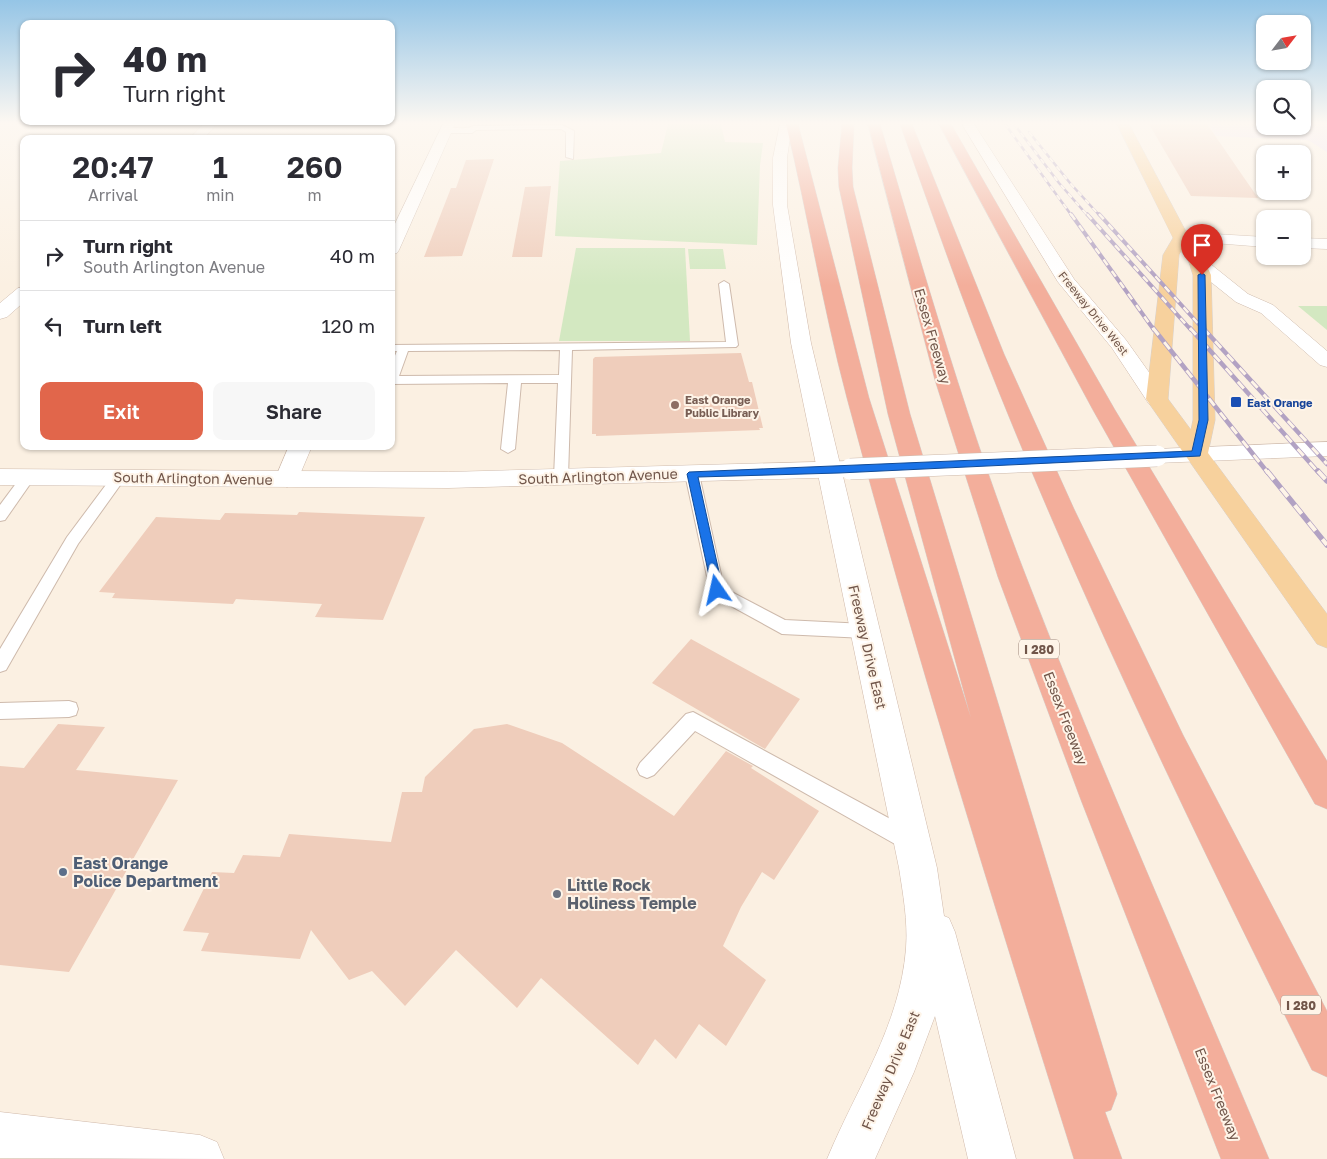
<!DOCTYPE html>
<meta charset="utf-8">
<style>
:root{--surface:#fff;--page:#f7f7f7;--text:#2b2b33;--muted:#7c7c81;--line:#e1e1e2;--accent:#e1664b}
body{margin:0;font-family:"Golos Text",sans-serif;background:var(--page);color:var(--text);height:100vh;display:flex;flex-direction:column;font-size:19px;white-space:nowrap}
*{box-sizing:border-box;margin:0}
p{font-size:16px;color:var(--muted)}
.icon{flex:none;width:28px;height:28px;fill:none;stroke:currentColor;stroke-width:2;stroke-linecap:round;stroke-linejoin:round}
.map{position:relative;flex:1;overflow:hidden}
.sheet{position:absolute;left:20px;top:135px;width:375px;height:315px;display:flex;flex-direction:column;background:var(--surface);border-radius:10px;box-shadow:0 1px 4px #0004}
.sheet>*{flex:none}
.hud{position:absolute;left:20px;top:20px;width:375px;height:105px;border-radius:10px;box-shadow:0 1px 4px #0004;background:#fff;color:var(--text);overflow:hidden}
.needle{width:32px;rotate:59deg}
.tools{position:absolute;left:1256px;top:15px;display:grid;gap:10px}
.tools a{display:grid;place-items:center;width:55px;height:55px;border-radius:10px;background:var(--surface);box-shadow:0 1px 4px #0004;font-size:25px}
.pin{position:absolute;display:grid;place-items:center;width:42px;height:42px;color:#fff;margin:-51px -21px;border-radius:50% 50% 50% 0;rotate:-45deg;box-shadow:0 0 5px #0007}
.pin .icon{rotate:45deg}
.me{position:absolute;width:55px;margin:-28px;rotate:349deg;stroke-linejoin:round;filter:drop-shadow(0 0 4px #0008)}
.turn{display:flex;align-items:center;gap:18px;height:105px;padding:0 20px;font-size:22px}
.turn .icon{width:65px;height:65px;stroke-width:2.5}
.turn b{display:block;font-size:35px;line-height:42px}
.eta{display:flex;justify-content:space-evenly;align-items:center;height:85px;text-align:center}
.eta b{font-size:30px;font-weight:600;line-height:35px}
.action{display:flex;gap:10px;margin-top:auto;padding:10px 20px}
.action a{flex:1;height:58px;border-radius:10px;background:var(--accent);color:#fff;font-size:20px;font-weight:600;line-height:58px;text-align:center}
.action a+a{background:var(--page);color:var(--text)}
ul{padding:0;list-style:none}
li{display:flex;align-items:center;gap:15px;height:70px;padding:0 20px;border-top:1px solid var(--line)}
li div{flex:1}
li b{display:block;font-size:19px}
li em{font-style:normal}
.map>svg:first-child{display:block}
.education{fill:#eddff7}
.green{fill:#d3e8c1}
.building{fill:#efcdbb}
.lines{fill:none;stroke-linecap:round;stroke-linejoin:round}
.service-casing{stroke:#cebaac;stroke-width:2}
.minor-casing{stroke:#cebaac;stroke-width:1}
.tertiary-casing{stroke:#cebaac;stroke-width:1}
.secondary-casing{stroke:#d0b9aa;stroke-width:1}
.primary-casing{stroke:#d7d0cc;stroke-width:1}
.motorway-casing{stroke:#d7d0cc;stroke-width:1}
.service{fill:#fff;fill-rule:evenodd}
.minor{fill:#fff;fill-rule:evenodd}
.tertiary{fill:#fff;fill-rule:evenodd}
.secondary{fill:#fff;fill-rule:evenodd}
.primary{fill:#f7d19d;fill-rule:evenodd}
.motorway{fill:#f3ae9b;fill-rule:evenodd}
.rail-far3-casing{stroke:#b2a2c3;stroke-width:2.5}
.rail-far2-casing{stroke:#b2a2c3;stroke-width:4}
.rail-far1-casing{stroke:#b2a2c3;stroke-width:4.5}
.rail-casing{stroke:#b2a2c3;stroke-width:5.5}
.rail-far3{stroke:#fef4e8;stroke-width:2;stroke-dasharray:5.5;stroke-linecap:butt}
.rail-far2{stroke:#fef4e8;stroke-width:2.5;stroke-dasharray:7;stroke-linecap:butt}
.rail-far1{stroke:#fef4e8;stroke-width:3;stroke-dasharray:9;stroke-linecap:butt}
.rail{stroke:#fef4e8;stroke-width:4;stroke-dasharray:11;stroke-linecap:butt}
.tertiary-bridge-casing{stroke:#cebaac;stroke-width:22;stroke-linecap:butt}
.tertiary-bridge{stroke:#fff;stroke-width:21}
.route{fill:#1a73e8;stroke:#114b97}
.transit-dot{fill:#1a4fb4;stroke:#fef4e8;stroke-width:2}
.education-dot{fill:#8d6e63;stroke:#fef4e8;stroke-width:2}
.service-dot{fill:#5c6f8a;stroke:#fef4e8;stroke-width:2}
.worship-dot{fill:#6b7280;stroke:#fef4e8;stroke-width:2}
.labels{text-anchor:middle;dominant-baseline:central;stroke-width:4;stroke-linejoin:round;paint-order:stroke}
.far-street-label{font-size:11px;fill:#71564a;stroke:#fef4e8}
.far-education-label{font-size:11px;font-weight:bold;fill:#785e54;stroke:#fef4e8;text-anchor:start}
.far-transit-label{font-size:11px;font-weight:bold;fill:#164399;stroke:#fef4e8;text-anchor:start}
.shield{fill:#fef4e8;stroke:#9b8579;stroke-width:1}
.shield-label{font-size:12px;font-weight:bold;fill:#71564a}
.street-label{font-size:14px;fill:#71564a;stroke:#fef4e8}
.near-service-label{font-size:16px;font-weight:bold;fill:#4e5e75;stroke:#fef4e8;text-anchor:start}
.near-worship-label{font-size:16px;font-weight:bold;fill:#5b616d;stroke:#fef4e8;text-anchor:start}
</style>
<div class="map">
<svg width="1327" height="1159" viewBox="0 0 1327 1159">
<rect width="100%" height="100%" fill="#fbf0e2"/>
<path class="education" d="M1208 124 1302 126 1303 124H1327V152L1308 140 1216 136Z"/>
<g class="green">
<path d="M668 124H721L725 142 763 143 760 165 757 245 555 236 560 161 661 153Z"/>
<path d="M576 248H685L690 341H559Z"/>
<path d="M688 249H723L726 269H690Z"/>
<path d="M1298 306H1327V330Z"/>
</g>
<g class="building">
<path d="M1149 124H1207L1258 198 1191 196Z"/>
<path d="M494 159 462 256 424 257 451 188H456L466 160Z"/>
<path d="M551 186 542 257H512L525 187Z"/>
<path d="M741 353 749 382H752L763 428H759L760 430 596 436V434H592L593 359 595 357Z"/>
<path d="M299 512 425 517 383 620 315 617 322 604 236 599 233 604 112 598 115 593 99 592 156 517 220 520 225 513 297 515Z"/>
<path d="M691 639 800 699 765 749 652 683Z"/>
<path d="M58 724 105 727 76 770 178 780 69 972 0 965V766L24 768Z"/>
<path d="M507 724 562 743 674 816 726 751 753 766 751 768 819 811 774 880 762 872 741 907 723 946 766 980 726 1046 699 1024 676 1059 655 1039 638 1065 541 978 517 1008 456 950 405 1006 372 971 349 980 311 930 300 959 201 951 209 933 183 931 212 872 234 873 243 855 280 857 289 834 391 842 402 792H422L425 777 474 729Z"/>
</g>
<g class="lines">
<defs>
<g id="service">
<path d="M562 125 574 131 573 159 566 157V132L561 129 476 130 472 133H445L441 131C450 125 464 131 473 126Z"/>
<path d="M724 281 729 284 738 345 736 347 572 350 568 477 566 480H556L554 477 558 383H521L515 449 508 453 501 449 508 383 391 384V365L397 351H391V345L726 342 719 284ZM560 350 559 375 399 376 408 351Z"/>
<path d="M692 470 697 471 699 474 724 588 785 620 865 624 871 626 874 631 871 636 865 638 782 634 711 595 685 474 687 471Z"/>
<path d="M28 472 33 474 35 477 5 520 0 521V505L23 474Z"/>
<path d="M119 472 124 474 126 477 78 544 6 670 0 672V649L67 537 114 474Z"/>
<path d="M69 701 76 703 78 709 76 715 69 717 0 719V703Z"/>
<path d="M693 712 918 834 921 841 918 848 910 851 902 848 695 731 654 775 647 778 640 775 637 769 640 763 686 714Z"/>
</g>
<g id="minor">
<path d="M204 124H217L203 139H189Z"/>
<path d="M443 124H455L399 250 397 253 391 255V232Z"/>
<path d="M1181 232 1265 237V247L1175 240 1173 237 1175 234Z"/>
<path d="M1302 238 1327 239V249L1302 248Z"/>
<path d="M1197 257 1203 258 1248 294 1273 305 1327 351V367L1320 365 1261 313 1236 302 1191 266 1189 262 1191 258Z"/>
<path d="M24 287V302L7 317 0 319V303L18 288Z"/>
<path d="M289 446H312L296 484 287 487 278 484 275 479Z"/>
</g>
<g id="tertiary">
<path d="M1327 442V456L1157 463 1149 461 1145 456 1149 451 1157 449Z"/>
<path d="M850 461 858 464 862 469 858 474 850 477 448 488 0 485V469L448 472Z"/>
</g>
<g id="secondary">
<path d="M780 124H792L787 158V205L811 343 937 868 944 916 949 918 955 932 1016 1159H968L935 1016 914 1072 875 1159H827C856 1089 900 1026 906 948 908 921 903 894 899 868L791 343 773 205V158Z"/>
<path d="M962 124H974L1074 279 1126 340 1168 399 1165 404 1157 405 1149 404 1112 348 1058 282Z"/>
<path d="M0 1112 200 1135 217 1142 224 1159 0 1158Z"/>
</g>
<path id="primary" d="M1117 124H1129L1192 243 1205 262 1211 275 1215 420 1208 453 1327 614V648L1317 644 1146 399 1163 255 1173 238ZM1181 251 1189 262 1193 275V420L1191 430 1168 399 1179 255Z"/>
<g id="motorway">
<path d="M786 124H798L869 398 971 718 888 414 839 187 838 168 842 124H854L852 168 853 187 910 414 1117 1094 1111 1110 1105 1112 1122 1159H1074C995 907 915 654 847 398 823 308 808 215 786 124Z"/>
<path d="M868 124H880C925 277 969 430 1027 579 1102 774 1188 965 1269 1159H1221L1081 800 998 577 935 380Z"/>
<path d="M900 124H912L1004 354 1074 509 1183 735 1327 1011V1077L1312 1070C1201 847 1092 623 999 392 963 303 932 213 900 124Z"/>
<path d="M939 124H951L1115 410 1327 761V809L1315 804 1093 410Z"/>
</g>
</defs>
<use href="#service" class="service-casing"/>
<use href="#minor" class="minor-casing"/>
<use href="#tertiary" class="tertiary-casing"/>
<use href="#secondary" class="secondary-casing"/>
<use href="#primary" class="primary-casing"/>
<use href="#motorway" class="motorway-casing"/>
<use href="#service" class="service"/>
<use href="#minor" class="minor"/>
<use href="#tertiary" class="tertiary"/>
<use href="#secondary" class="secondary"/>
<use href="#primary" class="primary"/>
<use href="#motorway" class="motorway"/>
<defs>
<g id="rail-far3">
<path d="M1005 124 1072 216"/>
<path d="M1014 124 1059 183 1088 216"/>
<path d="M1029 132 1070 183 1100 216"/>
</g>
<g id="rail-far2">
<path d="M1071 214 1154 330"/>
<path d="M1087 214 1191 330"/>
<path d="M1099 214 1204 330"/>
</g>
<g id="rail-far1">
<path d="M1153 328 1268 473"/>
<path d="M1190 328 1319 473"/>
<path d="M1203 328 1327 464"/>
</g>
<g id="rail">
<path d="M1267 471 1327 545"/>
<path d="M1318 471 1327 481"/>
</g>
</defs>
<use href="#rail-far3" class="rail-far3-casing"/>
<use href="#rail-far2" class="rail-far2-casing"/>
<use href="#rail-far1" class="rail-far1-casing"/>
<use href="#rail" class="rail-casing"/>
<use href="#rail-far3" class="rail-far3"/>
<use href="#rail-far2" class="rail-far2"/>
<use href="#rail-far1" class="rail-far1"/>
<use href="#rail" class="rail"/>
<defs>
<path id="tertiary-bridge" d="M850 469 1157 456"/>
</defs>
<use href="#tertiary-bridge" class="tertiary-bridge-casing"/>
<use href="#tertiary-bridge" class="tertiary-bridge"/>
</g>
<linearGradient id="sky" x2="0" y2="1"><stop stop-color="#95c5e6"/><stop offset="0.43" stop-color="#fdf8f2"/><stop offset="1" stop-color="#fdf8f2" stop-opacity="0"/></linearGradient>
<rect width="1327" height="286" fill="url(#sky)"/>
<path class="route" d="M1202 273 1205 275 1208 420 1200 456 839 473 698 477 723 590 721 594H713L687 474 689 472 1192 451 1199 420 1198 275Z"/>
<rect class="transit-dot" x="1230" y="396" width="12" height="12" rx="2.5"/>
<circle class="education-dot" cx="675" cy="405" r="5"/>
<circle class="service-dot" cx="63" cy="872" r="5"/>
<circle class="worship-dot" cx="557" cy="894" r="5"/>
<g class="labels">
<g class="far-street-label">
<text transform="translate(1094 313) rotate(51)">Freeway Drive West</text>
</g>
<g class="far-education-label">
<text x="685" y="399">East Orange<tspan x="685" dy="13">Public Library</tspan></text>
</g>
<g class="far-transit-label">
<text x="1247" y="402">East Orange</text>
</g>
<g class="shield">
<rect x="1019" y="639.5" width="40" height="19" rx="4"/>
<rect x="1281" y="995.5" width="40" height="19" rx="4"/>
</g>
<g class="shield-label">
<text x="1039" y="649">I 280</text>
<text x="1301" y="1005">I 280</text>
</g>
<g class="street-label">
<text transform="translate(933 336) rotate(74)">Essex Freeway</text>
<text transform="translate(598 476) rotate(-2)">South Arlington Avenue</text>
<text transform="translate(193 478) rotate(1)">South Arlington Avenue</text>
<text transform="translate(868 647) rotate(77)">Freeway Drive East</text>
<text transform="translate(1066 718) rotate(69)">Essex Freeway</text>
<text transform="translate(890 1070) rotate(-67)">Freeway Drive East</text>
<text transform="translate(1218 1094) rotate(68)">Essex Freeway</text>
</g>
<g class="near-service-label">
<text x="73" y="863">East Orange<tspan x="73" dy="18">Police Department</tspan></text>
</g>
<g class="near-worship-label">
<text x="567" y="885">Little Rock<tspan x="567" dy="18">Holiness Temple</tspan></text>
</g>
</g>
</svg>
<div class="tools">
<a><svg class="needle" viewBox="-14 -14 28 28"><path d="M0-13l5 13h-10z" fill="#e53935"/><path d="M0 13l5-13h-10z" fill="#7c7c81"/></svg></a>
<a><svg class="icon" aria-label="search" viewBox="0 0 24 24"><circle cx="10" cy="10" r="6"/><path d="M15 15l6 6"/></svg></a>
<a>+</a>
<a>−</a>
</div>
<div class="pin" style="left:1202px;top:275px;background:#d93025"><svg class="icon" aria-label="arrive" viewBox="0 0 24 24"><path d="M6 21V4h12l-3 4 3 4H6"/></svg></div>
<svg class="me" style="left:717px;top:590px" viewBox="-20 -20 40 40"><path d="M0-17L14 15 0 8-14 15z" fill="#1a73e8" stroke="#fff" stroke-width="4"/></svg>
<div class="hud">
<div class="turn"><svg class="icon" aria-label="right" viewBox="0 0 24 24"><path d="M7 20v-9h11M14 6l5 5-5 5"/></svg><div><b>40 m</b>Turn right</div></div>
</div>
<section class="sheet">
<div class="eta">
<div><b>20:47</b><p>Arrival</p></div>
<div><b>1</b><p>min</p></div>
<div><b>260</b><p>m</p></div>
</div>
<ul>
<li><svg class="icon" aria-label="right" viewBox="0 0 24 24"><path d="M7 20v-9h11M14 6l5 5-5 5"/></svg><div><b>Turn right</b><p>South Arlington Avenue</p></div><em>40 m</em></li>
<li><svg class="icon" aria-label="left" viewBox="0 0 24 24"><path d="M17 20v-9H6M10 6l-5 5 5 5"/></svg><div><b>Turn left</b></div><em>120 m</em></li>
</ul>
<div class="action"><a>Exit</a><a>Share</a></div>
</section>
</div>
